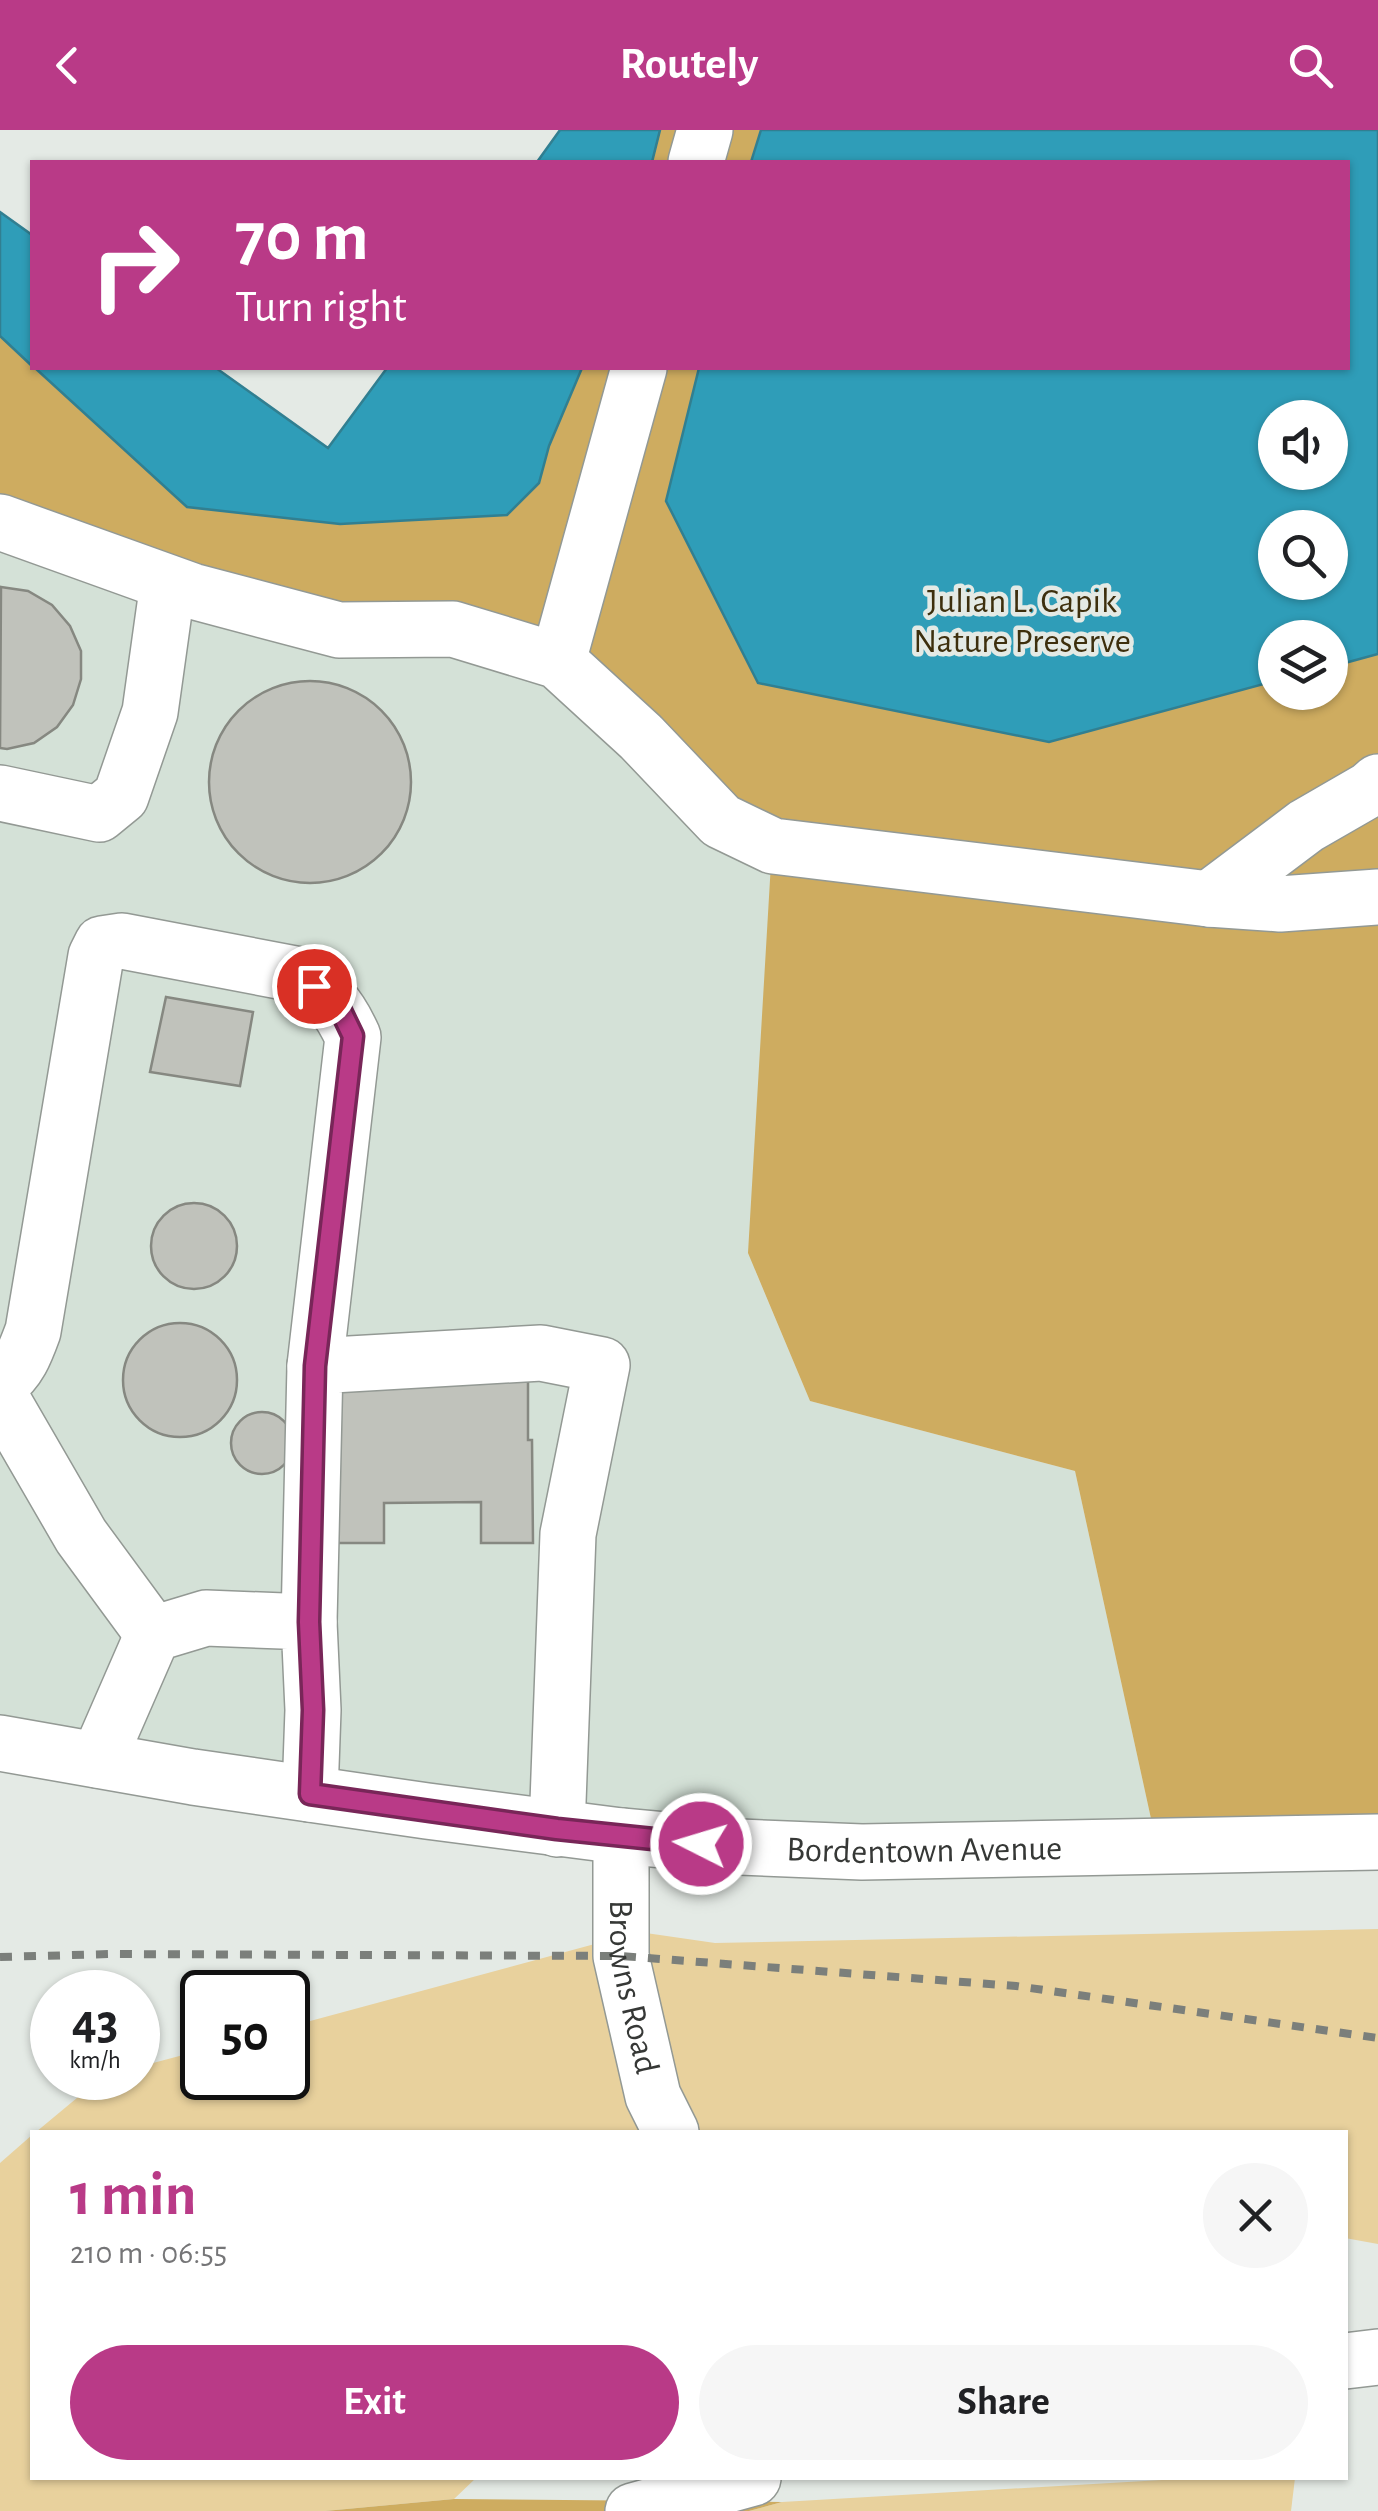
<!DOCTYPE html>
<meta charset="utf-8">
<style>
:root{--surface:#fff;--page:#f6f6f6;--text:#202124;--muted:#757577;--accent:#b93a87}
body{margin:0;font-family:"Alegreya Sans",sans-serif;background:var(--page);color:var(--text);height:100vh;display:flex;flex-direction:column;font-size:38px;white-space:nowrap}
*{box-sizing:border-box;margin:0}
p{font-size:32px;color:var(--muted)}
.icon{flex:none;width:55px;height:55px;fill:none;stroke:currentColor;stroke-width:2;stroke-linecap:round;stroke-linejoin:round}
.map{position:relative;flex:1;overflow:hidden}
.details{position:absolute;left:30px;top:2000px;width:1318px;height:350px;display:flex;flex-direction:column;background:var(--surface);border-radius:0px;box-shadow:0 2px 8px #0004}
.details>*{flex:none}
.top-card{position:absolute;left:30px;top:30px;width:1320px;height:210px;border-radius:0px;box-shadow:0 2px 8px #0004;background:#b93a87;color:#fff;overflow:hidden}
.buttons{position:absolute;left:1258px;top:270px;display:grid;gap:20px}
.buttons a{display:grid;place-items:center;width:90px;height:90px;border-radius:50%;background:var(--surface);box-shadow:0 2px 8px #0004;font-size:50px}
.speed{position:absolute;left:30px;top:1840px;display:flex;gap:20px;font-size:50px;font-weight:700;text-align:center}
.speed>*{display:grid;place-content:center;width:130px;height:130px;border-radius:50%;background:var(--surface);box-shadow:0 2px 8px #0004;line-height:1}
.speed small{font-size:25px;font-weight:400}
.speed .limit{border:5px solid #111;border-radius:15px;background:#fff;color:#111}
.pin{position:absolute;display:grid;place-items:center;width:85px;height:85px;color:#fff;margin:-42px;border:5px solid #fff;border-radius:50%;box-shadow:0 2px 10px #0007}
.me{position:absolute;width:110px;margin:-55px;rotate:275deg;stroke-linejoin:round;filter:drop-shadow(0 0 8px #0008)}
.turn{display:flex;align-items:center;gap:35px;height:210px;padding:0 40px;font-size:45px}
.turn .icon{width:130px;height:130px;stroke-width:2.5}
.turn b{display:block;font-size:70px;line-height:85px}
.round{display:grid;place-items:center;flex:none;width:105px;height:105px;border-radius:52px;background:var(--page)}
.overview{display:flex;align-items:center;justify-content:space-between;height:170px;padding:0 40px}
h1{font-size:60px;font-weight:700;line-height:75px;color:var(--accent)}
.action{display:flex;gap:20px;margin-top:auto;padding:20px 40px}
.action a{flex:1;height:115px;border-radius:60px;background:var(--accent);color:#fff;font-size:40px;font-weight:700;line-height:115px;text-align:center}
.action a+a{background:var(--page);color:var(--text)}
header{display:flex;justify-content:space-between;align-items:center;height:130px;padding:0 40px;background:var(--accent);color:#fff;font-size:45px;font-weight:700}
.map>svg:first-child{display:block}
.built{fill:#d4e1d7}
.green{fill:#e8d19d}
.forest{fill:#ceac60}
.water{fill:#2f9db8;stroke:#317f91;stroke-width:2.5;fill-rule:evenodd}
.building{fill:#c0c2bb;stroke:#868881;stroke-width:2.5}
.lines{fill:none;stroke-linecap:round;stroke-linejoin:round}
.minor-casing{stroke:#939994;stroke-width:58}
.major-casing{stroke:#939994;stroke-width:58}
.minor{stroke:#fff;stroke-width:55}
.major{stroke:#fff;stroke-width:55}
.rail{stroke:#7b7f7b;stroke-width:8;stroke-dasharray:12 12;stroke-linecap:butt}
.route-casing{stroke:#782658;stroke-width:25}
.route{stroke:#b93a87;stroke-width:18}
.labels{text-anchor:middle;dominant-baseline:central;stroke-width:9;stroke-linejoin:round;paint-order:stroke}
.park-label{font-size:35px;fill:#3d2f0d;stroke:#e4eae5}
.street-label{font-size:35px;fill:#363836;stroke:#e4eae5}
</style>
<header><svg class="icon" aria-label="back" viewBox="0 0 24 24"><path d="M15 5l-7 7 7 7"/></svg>Routely<svg class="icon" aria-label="search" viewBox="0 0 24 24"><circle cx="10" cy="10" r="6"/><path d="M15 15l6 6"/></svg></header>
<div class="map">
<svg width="1378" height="2381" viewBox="0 0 1378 2381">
<rect width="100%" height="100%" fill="#e4eae5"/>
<path class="built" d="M0 392 558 531 773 716 755 1140 810 1271 1075 1341 1157 1716 862 1722 0 1613Z"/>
<g class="green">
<path d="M1378 1799V2114L1345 2108V2002H36L101 1948H138V1937L202 1920V1948H288V1897L639 1802 715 1813Z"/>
<path d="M32 2005V2348H476L454 2369 325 2381H0V2033Z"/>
<path d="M1196 2348H1295L1291 2381H749L782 2372Z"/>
</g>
<g class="forest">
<path d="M660 0H761L751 32H652Z"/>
<path d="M0 206 187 377 539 352 549 316 582 238H699L666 371 1049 612 1275 551V562H1330V537L1378 524V1712L1157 1716 1075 1341 810 1271 748 1123 772 716 558 531 0 392Z"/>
<path d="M454 2369 782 2372 749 2381H325Z"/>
</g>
<g class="water">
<path d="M560 0H660L652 32H537Z"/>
<path d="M761 0H1378V524L1330 537V508H1275V551L1049 612 758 553 666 371 699 238H1348V32H751ZM1275 288H1330V342H1275ZM1275 398H1330V452H1275Z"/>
<path d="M0 82 32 105V236L0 206Z"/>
<path d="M35 238H216L328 318 387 238H582L549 316 539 353 507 385 340 394 187 377Z"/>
</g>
<g class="building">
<path d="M1 457 28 461 52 475 70 496 81 521V549L73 575 57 597 34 613 7 619 0 618Z"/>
<circle cx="310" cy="652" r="101"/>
<path d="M166 867 253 882 240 956 150 942Z"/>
<circle cx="194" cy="1116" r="43"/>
<circle cx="180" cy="1250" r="57"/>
<path d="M332 1249 528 1251V1310H532L533 1413H481V1372L384 1373V1413H334Z"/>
<circle cx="262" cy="1313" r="31"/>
</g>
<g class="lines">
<defs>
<g id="minor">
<path d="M696 32 705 0"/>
<path d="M0 392 192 461 339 500 453 499 558 531 641 607 721 691 773 716 1209 769 1280 774 1378 767"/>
<path d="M558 531 639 238"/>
<path d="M0 663 99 684 121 666 150 582 168 453"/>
<path d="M1209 769 1306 696 1370 659 1378 652"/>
<path d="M0 1254C19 1239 25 1223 33 1201L96 826 102 814 122 811 295 844C326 862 338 874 353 907L315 1236"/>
<path d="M0 1266 81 1406 153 1504"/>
<path d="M309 1492 315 1236 541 1223 602 1235 568 1404 557 1699"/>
<path d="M98 1630 153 1504 206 1488 309 1492 313 1580 310 1664"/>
<path id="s1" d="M621 1706V1826L653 1966 671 2002"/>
<path d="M1345 2231 1378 2227"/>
<path d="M633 2381 753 2348"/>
</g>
<g id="major">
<path id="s2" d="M0 1613 193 1647 427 1681 621 1706 740 1717 862 1722 1378 1712"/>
</g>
</defs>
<use href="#minor" class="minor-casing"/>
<use href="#major" class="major-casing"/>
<use href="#minor" class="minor"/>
<use href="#major" class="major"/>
<path class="rail" d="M0 1827 112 1824 621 1826 1016 1856 1378 1908"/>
</g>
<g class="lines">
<defs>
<path id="route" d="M314 856 340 879 353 906 315 1236 309 1492 313 1580 310 1664 557 1699 701 1714"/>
</defs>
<use href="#route" class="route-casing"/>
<use href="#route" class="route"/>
</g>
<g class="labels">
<g class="park-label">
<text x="1022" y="471">Julian L. Capik<tspan x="1022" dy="40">Nature Preserve</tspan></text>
</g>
<g class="street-label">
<text stroke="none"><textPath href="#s2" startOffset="932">Bordentown Avenue</textPath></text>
<text stroke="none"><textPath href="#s1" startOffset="152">Browns Road</textPath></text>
</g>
</g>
</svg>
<div class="buttons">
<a><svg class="icon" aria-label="sound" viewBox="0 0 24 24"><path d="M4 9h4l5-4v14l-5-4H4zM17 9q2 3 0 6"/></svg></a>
<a><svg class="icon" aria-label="search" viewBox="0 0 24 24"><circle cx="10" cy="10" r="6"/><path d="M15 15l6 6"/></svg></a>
<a><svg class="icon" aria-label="layers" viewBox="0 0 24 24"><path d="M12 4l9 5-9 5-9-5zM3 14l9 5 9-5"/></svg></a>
</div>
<div class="speed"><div>43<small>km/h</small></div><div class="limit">50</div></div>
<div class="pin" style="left:314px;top:856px;background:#d93025"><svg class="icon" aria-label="arrive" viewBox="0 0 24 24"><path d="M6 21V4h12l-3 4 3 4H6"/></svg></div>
<svg class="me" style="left:701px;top:1714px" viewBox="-20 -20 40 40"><circle r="17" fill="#b93a87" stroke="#fff" stroke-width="3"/><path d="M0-11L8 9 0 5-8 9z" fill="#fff"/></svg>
<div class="top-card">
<div class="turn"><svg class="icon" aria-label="right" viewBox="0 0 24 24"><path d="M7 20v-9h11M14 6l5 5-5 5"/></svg><div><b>70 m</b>Turn right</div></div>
</div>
<section class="details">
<div class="overview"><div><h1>1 min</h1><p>210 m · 06:55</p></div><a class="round"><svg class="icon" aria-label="close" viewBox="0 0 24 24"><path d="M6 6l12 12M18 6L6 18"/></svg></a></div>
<div class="action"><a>Exit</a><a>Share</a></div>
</section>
</div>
